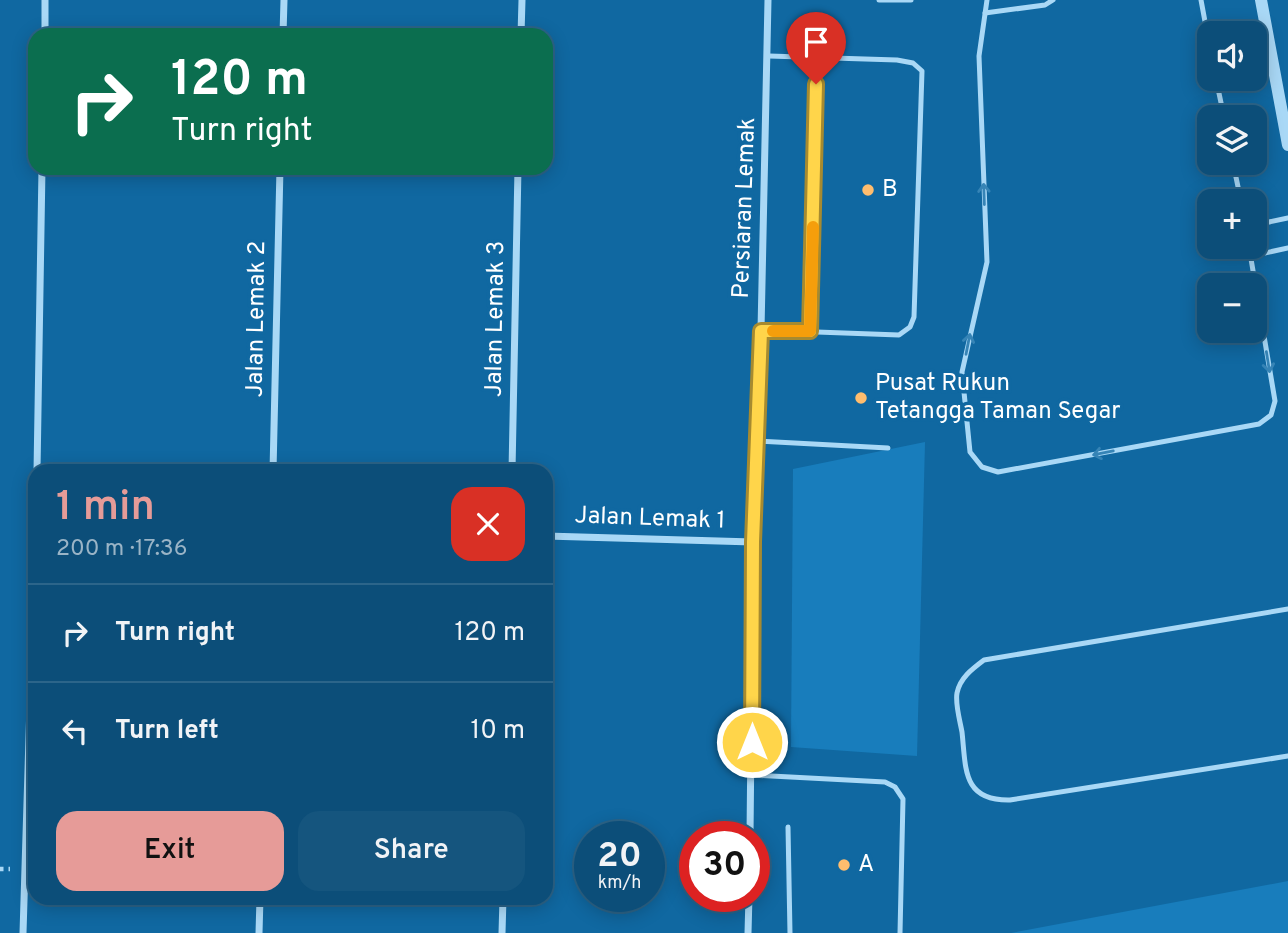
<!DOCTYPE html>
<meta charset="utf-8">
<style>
:root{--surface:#0c4e79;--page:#15557e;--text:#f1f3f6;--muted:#9ab4c6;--line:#2c658a;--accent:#e69b98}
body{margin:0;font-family:Overpass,sans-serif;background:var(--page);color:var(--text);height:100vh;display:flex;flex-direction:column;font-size:26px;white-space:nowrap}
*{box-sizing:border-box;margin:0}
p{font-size:23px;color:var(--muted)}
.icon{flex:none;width:38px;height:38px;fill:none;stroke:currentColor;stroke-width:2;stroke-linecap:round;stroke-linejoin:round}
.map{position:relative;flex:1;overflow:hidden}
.drawer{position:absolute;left:28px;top:464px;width:525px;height:441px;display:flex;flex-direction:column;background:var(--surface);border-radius:21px;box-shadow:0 4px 18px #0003,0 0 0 2px var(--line)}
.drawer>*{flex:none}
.hud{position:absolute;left:28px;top:28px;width:525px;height:147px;border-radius:21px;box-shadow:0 4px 18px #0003,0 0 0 2px var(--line);background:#0b6e4f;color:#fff;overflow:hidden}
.tools{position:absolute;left:1197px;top:21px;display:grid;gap:14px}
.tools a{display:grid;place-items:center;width:70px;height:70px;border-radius:14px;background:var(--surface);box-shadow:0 4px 18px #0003,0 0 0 2px var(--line);font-size:35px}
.speed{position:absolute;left:574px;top:821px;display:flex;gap:14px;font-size:35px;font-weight:700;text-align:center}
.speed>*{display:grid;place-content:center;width:91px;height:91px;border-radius:50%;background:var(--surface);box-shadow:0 4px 18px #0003,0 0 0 2px var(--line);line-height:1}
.speed small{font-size:18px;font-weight:400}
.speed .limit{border:10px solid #d22;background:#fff;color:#111}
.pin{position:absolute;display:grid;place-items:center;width:60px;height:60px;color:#fff;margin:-72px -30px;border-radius:50% 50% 50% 0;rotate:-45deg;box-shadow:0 0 7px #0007}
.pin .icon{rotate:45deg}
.me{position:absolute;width:77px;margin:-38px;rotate:0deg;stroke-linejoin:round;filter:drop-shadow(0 0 5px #0008)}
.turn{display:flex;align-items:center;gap:24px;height:147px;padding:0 28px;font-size:32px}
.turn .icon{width:91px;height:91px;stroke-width:2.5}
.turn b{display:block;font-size:49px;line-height:60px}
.round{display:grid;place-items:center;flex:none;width:74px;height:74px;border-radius:21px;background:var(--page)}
.overview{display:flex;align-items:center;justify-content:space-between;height:119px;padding:0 28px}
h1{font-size:42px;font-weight:600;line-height:52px;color:var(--accent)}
.action{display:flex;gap:14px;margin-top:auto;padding:14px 28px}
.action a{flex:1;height:80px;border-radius:21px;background:var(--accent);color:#111;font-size:28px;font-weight:600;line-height:80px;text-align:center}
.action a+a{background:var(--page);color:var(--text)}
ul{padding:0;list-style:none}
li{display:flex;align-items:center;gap:21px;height:98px;padding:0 28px;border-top:2px solid var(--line)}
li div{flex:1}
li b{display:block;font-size:26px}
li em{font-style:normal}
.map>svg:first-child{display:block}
.green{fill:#187dbc}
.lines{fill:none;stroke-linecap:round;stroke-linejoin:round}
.path{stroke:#a9d8f6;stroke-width:4.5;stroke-dasharray:3.5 5;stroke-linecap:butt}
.service{stroke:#a9d8f6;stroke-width:5}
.minor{stroke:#a9d8f6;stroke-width:7}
.tertiary{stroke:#a9d8f6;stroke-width:12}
.oneway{stroke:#3684b6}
.route-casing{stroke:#a68a30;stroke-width:18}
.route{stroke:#ffd54a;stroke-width:12}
.slow{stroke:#f59e0b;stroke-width:12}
.poi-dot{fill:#ffbd6e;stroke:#1068a1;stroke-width:2.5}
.labels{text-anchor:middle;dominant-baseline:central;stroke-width:7;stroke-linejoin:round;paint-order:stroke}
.poi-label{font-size:24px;fill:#fff;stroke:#1068a1;text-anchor:start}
.street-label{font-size:24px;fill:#fff;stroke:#1068a1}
</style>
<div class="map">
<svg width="1288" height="933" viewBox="0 0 1288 933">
<rect width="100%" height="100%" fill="#1068a1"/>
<g class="green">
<path d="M925 442 917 756 791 747 793 469Z"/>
<path d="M1288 881V933H1011Z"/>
</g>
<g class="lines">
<path class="path" d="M0 869H10"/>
<g class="service">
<path d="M879 0H911"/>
<path d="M987 0 979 56 987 262 962 372 970 452 982 467 998 472 1259 424 1271 415 1275 401 1249 247"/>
<path d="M1201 0 1209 43"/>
<path d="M985 13 1045 5 1053 0"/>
<path d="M1216 79 1224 117"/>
<path d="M1233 163 1241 201"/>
<path d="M1255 225 1288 218"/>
<path d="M1251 256 1288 248"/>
<path d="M761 330 899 335 910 327 914 317 922 71 913 63 897 60 769 56"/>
<path d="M810 332 816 57"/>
<path d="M756 441 888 448"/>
<path d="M1288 609 984 660C972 669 960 678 957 693 955 704 960 721 962 732 966 768 962 801 1010 800L1288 756"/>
<path d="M751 775 885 782 895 787 903 799 900 933"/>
<path d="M788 827 790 933"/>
</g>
<g class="minor">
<path d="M45 35V0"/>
<path d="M283 35 284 0"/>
<path d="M521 35 522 0"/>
<path d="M37 471 42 168"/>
<path d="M273 471 280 168"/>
<path d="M512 471 518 168"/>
<path d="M546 536 753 542"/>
<path d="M750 836 753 542 761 330 768 0"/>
<path d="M23 933 35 542"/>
<path d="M259 933 260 898"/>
<path d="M502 933 503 898"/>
<path d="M748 933 749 896"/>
</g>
<path class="tertiary" d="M1261 0 1288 145"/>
</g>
<defs><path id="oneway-shaft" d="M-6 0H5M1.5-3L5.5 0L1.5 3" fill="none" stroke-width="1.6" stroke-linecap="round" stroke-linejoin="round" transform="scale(1.75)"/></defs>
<g class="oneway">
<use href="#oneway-shaft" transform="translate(984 194) rotate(-92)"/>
<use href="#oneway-shaft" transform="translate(968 344) rotate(-79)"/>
<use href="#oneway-shaft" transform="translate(1268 362) rotate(81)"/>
<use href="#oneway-shaft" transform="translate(1103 453) rotate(169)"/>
</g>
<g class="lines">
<defs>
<path id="route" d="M752 742 753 542 761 331H810L816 84"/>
</defs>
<use href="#route" class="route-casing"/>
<use href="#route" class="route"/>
<path class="slow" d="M773 331H810L813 227"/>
</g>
<g class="poi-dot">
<circle cx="868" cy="190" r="7"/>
<circle cx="861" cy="398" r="7"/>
<circle cx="844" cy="865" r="7"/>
</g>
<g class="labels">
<g class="poi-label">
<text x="882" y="190">B</text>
<text x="875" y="384">Pusat Rukun<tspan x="875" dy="28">Tetangga Taman Segar</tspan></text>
<text x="858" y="865">A</text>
</g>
<g class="street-label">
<text transform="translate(745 208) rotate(-88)">Persiaran Lemak</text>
<text transform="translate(257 319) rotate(-89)">Jalan Lemak 2</text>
<text transform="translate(496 319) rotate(-89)">Jalan Lemak 3</text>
<text transform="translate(650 519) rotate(2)">Jalan Lemak 1</text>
</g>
</g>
</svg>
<div class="tools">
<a><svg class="icon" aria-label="sound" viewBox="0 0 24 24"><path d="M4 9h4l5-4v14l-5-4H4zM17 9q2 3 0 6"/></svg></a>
<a><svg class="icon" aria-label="layers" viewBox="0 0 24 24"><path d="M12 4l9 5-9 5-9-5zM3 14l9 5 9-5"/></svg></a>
<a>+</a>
<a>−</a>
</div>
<div class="speed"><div>20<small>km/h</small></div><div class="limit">30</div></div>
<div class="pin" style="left:816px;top:84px;background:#d93025"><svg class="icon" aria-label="arrive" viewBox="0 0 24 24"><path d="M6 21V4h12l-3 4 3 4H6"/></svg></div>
<svg class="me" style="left:752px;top:742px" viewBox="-20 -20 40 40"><circle r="17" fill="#ffd54a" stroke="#fff" stroke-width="3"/><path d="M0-11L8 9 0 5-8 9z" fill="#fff"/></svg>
<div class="hud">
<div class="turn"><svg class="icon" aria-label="right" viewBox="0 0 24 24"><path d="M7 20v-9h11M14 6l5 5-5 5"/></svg><div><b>120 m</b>Turn right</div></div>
</div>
<section class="drawer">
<div class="overview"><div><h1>1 min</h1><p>200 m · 17:36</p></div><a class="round" style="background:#d93025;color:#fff"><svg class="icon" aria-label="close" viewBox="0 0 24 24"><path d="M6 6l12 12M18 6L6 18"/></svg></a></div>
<ul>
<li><svg class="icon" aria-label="right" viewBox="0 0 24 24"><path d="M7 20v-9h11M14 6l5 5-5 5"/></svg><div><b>Turn right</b></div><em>120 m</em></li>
<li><svg class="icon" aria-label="left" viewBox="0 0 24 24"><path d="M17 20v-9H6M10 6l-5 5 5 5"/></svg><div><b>Turn left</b></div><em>10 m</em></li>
</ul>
<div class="action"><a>Exit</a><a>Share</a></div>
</section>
</div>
